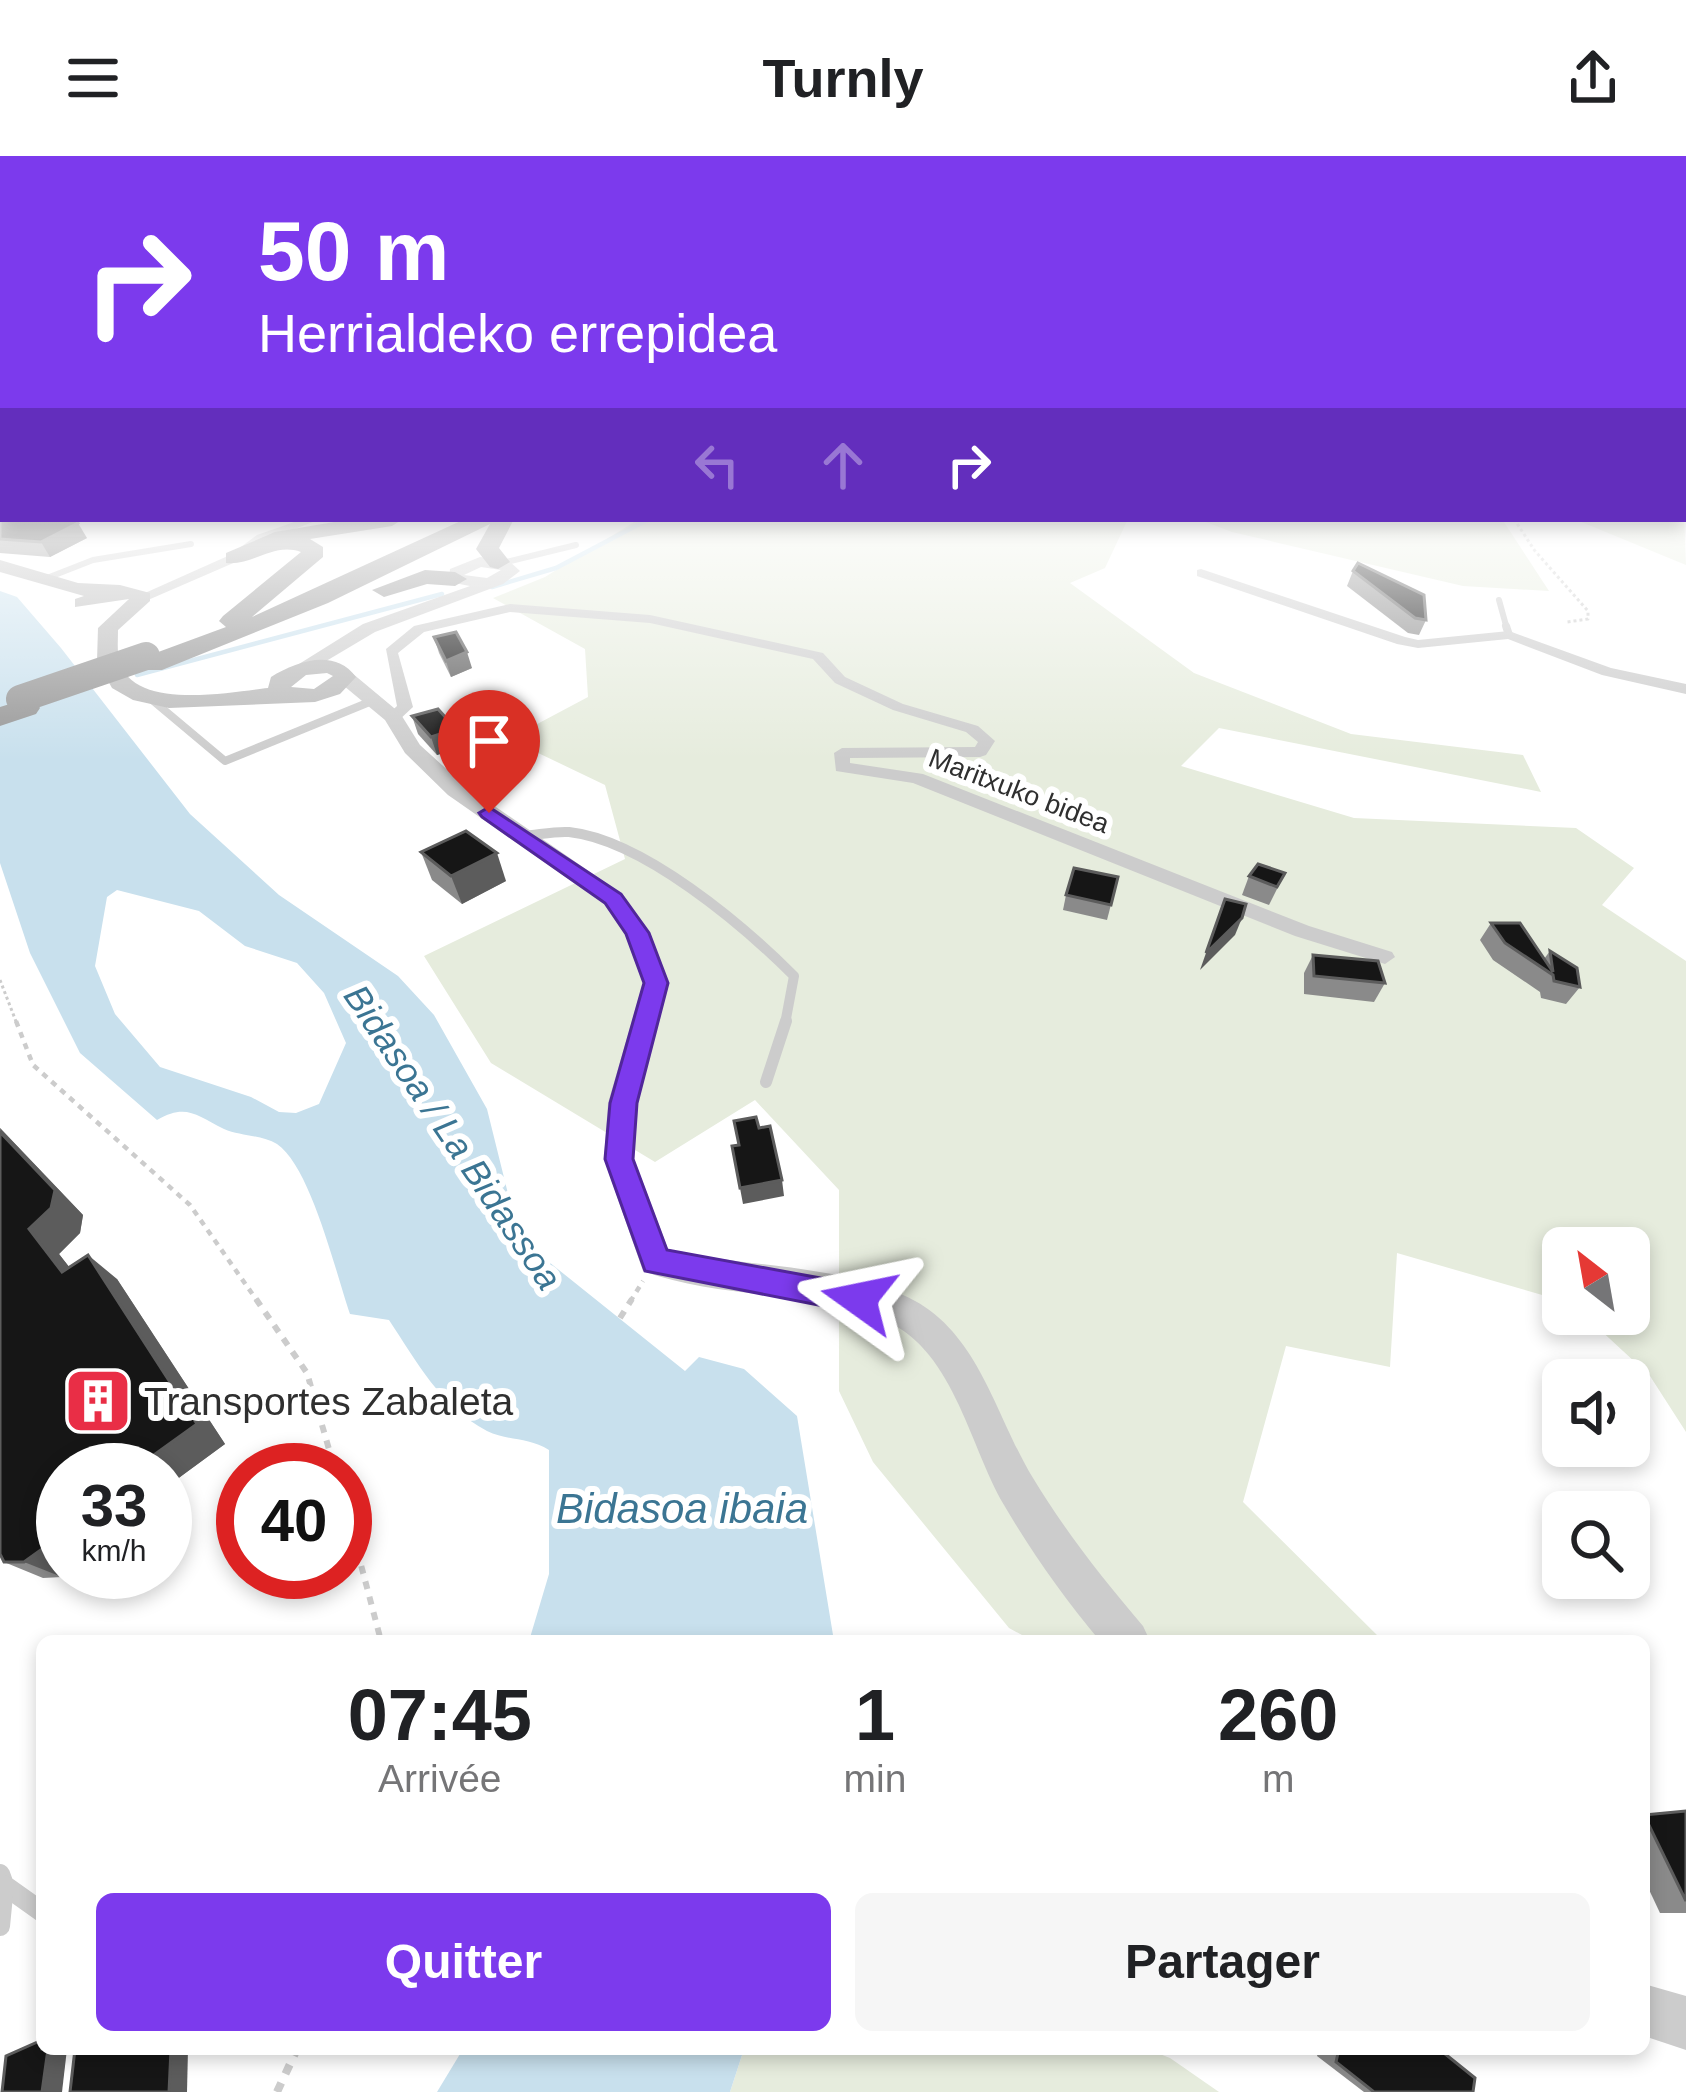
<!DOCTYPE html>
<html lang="fr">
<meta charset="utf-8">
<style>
:root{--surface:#fff;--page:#f6f6f6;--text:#202124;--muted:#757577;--accent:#7c3aed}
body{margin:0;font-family:Arial,sans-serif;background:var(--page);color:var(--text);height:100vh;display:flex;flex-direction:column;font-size:45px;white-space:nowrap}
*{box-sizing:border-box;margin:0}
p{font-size:39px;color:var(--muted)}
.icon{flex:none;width:66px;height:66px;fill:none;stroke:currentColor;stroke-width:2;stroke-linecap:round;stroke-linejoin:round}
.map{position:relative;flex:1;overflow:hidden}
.drawer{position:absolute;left:36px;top:1479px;width:1614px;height:420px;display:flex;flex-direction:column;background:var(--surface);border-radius:18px;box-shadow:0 6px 18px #0003}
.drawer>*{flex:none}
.banner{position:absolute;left:0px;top:0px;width:1686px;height:366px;box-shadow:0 6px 18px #0003;background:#7c3aed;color:#fff;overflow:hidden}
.needle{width:78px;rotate:329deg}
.tools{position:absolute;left:1542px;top:1071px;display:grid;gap:24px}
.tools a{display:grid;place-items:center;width:108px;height:108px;border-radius:18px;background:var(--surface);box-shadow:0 6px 18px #0003;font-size:60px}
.speed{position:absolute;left:36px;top:1287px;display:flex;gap:24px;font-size:60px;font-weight:700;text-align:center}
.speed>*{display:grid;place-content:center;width:156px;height:156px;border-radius:50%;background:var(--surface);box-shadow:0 6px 18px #0003;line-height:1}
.speed small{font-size:30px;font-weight:400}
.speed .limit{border:18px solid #d22;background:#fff;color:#111}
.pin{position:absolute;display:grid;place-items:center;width:102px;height:102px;color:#fff;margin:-123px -51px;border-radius:50% 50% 50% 0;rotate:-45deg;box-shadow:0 0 12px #0007}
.pin .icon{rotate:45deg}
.me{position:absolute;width:132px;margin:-66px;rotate:282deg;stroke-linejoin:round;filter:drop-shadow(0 0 9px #0008)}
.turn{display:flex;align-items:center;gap:42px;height:252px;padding:0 60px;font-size:54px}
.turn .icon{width:156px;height:156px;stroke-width:2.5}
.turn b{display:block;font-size:84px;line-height:102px}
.lanes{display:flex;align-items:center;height:114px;padding:0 60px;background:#0003;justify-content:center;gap:60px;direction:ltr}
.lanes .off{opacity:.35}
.eta{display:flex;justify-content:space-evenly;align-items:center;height:204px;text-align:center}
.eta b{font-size:72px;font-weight:700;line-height:84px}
.primary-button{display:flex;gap:24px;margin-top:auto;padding:24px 60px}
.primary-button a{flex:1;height:138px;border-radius:18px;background:var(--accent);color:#fff;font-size:48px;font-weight:700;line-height:138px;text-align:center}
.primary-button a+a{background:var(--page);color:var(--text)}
header{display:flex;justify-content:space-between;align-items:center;height:156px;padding:0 60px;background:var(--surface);font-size:54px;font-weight:700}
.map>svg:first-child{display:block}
.green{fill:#e6ecdd}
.water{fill:#c8e0ed;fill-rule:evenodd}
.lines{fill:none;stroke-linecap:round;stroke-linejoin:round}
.stream{stroke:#c8e0ed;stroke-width:4.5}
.path-far3{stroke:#ccc;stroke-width:3;stroke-dasharray:3 3;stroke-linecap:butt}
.path-far2{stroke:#ccc;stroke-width:4.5;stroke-dasharray:6 6;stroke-linecap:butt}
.path-far1{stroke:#ccc;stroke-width:6;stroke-dasharray:8 8;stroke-linecap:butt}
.path{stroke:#ccc;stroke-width:8;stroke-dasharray:10 10;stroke-linecap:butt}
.service-far4{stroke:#ccc;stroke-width:6}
.service-far3{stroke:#ccc;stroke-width:8}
.service-far2{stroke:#ccc;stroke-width:10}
.service-far1{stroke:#ccc;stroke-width:12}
.service{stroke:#ccc;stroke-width:20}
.minor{fill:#ccc;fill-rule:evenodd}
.tertiary{fill:#ccc;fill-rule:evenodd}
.secondary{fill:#b9b9b9;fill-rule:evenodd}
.motorway{fill:#969696;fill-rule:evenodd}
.motorway-bridge{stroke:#969696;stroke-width:28}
.wall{fill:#8a8a8a}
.shaded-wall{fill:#5c5c5c}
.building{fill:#161616;stroke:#5c5c5c;stroke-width:3}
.route{fill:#7c3aed;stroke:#51269a;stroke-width:3}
.labels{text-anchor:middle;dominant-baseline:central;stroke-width:12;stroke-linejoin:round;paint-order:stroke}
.far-street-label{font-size:27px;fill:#2f2f2f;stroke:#fff}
.water-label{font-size:36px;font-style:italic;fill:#3b7593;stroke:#fff}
.near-poi-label{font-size:39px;fill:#2f2f2f;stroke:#fff;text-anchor:start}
.near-water-label{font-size:42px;font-style:italic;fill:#3b7593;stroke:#fff}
</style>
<header><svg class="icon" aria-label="menu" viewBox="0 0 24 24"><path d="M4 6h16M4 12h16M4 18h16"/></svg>Turnly<svg class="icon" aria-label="share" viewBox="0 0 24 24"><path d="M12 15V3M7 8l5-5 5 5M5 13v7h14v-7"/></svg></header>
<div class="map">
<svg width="1686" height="1936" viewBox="0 0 1686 1936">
<rect width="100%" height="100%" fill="#fff"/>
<g class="green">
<path d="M1683 333 1686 409 1574 363H1683Z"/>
<path d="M639 363H1128L1105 412 1070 427 1194 517 1351 578 1523 599 1541 636 1219 572 1181 610 1354 662 1576 672 1634 712 1602 749 1686 805V1276L1650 1220 1583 1158H1629V1092H1563V1145L1397 1097 1390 1211 1286 1190 1243 1346 1383 1485H1033L1009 1472 873 1306 839 1235V1034L755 944 655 1006 491 907 424 800 625 703 605 629 509 583 588 541 585 493 493 442 545 421Z"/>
<path d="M1198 363H1502L1549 435 1463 430 1232 376Z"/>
<path d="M744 1893H1147L1170 1902 1219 1936H730Z"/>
</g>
<g class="water">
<path d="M0 435 17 441 61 492 190 658 279 739 398 820 434 859 487 953 519 1082 685 1215 699 1201 744 1213 797 1260 834 1485H529L549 1418V1294C528 1281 507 1285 487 1275 440 1250 417 1206 389 1164L350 1158C336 1118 311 1011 277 988 262 979 240 980 224 973 196 959 186 947 157 964L80 897 30 797 0 707ZM117 734 199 755 245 790 297 807 324 837 346 887 319 948 296 957 279 956 251 941 160 911 115 858 95 810 107 741Z"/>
<path d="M463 1893H744L730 1936H437Z"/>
</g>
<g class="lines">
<g class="stream">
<path d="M492 431 556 412 649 363"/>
<path d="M137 519 442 438"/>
</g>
<g class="path-far3">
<path d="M1514 363 1535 395 1588 455V463L1567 466"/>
<path d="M0 824 17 868"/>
</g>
<g class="path-far2">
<path d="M16 865 33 909 190 1049 258 1146"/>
<path d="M630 1146 643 1125"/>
</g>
<g class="path-far1">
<path d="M256 1143 307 1217 335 1314"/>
<path d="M620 1162 632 1143"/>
<path d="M345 1348 381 1485"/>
</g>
<path class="path" d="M277 1936 297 1893"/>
<g class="service-far4">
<path d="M502 407 576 389"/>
<path d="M47 422 93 404 191 388"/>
<path d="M1499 444 1507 473"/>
</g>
<g class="service-far3">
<path d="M1506 470 1509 479"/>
<path d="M151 543 225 605 372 545"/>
</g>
<path class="service-far2" d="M523 680C538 679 554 675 569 676 643 684 743 769 794 820L785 868"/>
<path class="service-far1" d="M766 926 786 865"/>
<g class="service">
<path d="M0 1718 4 1729 42 1756"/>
<path d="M0 1770 4 1729"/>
</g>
<g class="minor">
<path d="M303 363H320L265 385 238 405 148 444 136 441 230 399 257 379Z"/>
<path d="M1201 413 1405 481 1418 484 1509 475 1611 512 1686 528V538L1602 519 1508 483 1418 492 1397 488 1197 420V414Z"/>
<path d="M510 448 650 459 823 497 845 521 903 548 978 570 995 585 986 599 980 601 850 602V607L923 618 1309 770 1392 796 1395 801 1385 808 1295 780 913 627 836 615 834 597 842 592 975 591 978 586 966 576 893 554 835 527 813 503 650 467 510 456 424 476 398 497 413 551 399 564H387L385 561 397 550 386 493 414 470Z"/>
</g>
<g class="tertiary">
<path d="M480 401 508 404 520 415 503 428 375 476 306 517 291 513 363 468 470 430 449 426 450 413ZM481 411 501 414 487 422 464 419Z"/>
<path d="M338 517H352L400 557 420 589 464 629 622 738 650 777 669 827 638 947 634 1003 668 1093C745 1112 829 1107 903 1139 978 1171 994 1258 1033 1322 1065 1375 1103 1423 1143 1470L1150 1485H1100C1064 1442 1032 1397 1004 1349 968 1287 953 1189 879 1162 803 1134 719 1143 643 1115L604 1003 608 947 643 827 625 778 604 748 448 639 405 597 385 564 338 525Z"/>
<path d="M1644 1828 1686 1840V1894L1644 1880Z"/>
</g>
<path class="secondary" d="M0 404 78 427 120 429 150 437V445L118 474C118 483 117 494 119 503 130 556 230 536 268 532L271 521C297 505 335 492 356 521L340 538 315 546 169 552 133 544 112 532 97 505 98 472 129 443 75 451V443L84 440 0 416ZM327 517 333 520 314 533 291 531 306 519Z"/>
<g class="motorway">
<path d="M352 363H403L392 370 310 383 323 391V401L252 461 465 363H514L499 392 510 406 498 413 490 411 476 393 490 368 328 447 162 514H142L138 508 142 502 226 471 219 465 223 460 301 396C273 386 253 410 226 407V397L275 376Z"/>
<path d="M425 414 455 416 467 423 455 430 427 428 384 441 372 434Z"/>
<path d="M26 543 36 546 40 552 36 558 0 570V551Z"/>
</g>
<path class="motorway-bridge" d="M20 543 146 500"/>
</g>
<g class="wall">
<path d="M0 354 87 382 50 401 0 397Z"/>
<path d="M1353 415 1426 464 1419 479 1408 477 1347 430Z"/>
<path d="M434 481 472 512 451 521 439 497Z"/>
<path d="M412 560 456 573 462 591 437 599 418 578Z"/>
<path d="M421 696 506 725 462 748 432 724Z"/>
<path d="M1285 717 1269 749 1242 739 1249 720Z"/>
<path d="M1118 721 1107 764 1063 754 1066 739Z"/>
<path d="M1491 767 1544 803 1550 795 1580 831 1566 848 1541 842 1540 836 1493 804 1480 784Z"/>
<path d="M1313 799 1385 827 1374 846 1304 838V817Z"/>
<path d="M0 972 83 1059 80 1077 59 1098 69 1111 117 1123 225 1288 165 1332V1314H63L62 1421 43 1422 4 1406Z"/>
<path d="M1686 1655V1757H1660L1644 1723V1658Z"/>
<path d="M1319 1893H1439L1473 1936H1364L1317 1900Z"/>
</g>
<g class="shaded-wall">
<path d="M78 367 87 382 50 401 41 386Z"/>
<path d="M467 496 472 512 451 521 446 505Z"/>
<path d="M456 573 462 591 437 599 431 581Z"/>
<path d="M497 697 506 725 462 748 451 720Z"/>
<path d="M1242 762 1235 779 1200 814 1206 797Z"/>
<path d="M0 972 83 1059 80 1077 59 1098 92 1140 62 1116 29 1073Z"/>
<path d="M782 1024 784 1040 743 1048 740 1032Z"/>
<path d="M88 1099 117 1123 225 1288 165 1332V1314H133Z"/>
<path d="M63 1378V1416H69L62 1421 24 1406Z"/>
<path d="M48 1893H67L62 1936H42Z"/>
<path d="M171 1893H188L187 1936H169Z"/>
</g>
<g class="building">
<path d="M0 354H3V363H76L78 367 41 386 0 383Z"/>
<path d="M1358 407 1424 439 1426 464 1415 462 1353 415Z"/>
<path d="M456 476 467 496 446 505 434 481Z"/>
<path d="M438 553 456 573 431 581 412 560Z"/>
<path d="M466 675 497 697 451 720 421 696Z"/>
<path d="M1258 708 1285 717 1277 731 1249 720Z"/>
<path d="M1074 712 1118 721 1111 749 1066 739Z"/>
<path d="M1225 743 1246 748 1242 762 1206 797Z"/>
<path d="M1491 767H1520L1553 816 1550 795 1577 812 1580 831 1554 825 1553 819 1505 787Z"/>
<path d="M1313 799 1378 805 1385 827 1314 820Z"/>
<path d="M756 961 759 972 770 970 782 1024 740 1032 732 990 739 989 734 965Z"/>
<path d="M0 976 55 1034 51 1052 29 1073 62 1116 88 1099 197 1268 133 1314H63V1378L24 1406H4L0 1398Z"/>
<path d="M1686 1655V1745L1644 1659Z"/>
<path d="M42 1884V1893H48L42 1936H2L6 1900Z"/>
<path d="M75 1893H171L169 1936H70Z"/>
<path d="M1339 1893H1439L1475 1922 1473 1936H1374L1336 1906Z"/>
</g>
<linearGradient id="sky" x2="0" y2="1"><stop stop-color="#9bc6ea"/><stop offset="0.55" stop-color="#fff"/><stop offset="1" stop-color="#fff" stop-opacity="0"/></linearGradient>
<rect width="1686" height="604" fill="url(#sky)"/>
<path class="route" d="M489 651 621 738 649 777 668 827 637 947 633 1003 667 1094 859 1129 870 1133 875 1143 870 1153 859 1157 645 1115 605 1003 610 947 644 827 626 778 605 747 482 661 479 657Z"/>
<defs>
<symbol id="building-square" viewBox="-11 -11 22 22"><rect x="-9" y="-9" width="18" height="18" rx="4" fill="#e92e46" stroke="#fff"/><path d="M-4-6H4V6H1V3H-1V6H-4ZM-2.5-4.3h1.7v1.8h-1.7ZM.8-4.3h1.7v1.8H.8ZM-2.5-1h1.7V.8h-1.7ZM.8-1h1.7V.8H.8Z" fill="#fff"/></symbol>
</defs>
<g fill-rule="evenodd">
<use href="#building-square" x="60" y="1207" width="76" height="76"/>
</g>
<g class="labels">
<g class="far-street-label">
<text transform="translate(1019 635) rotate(21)">Maritxuko bidea</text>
</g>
<g class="water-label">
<text transform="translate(453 981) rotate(56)">Bidasoa / La Bidassoa</text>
</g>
<g class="near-poi-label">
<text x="144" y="1245">Transportes Zabaleta</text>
</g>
<g class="near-water-label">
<text x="682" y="1352">Bidasoa ibaia</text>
</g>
</g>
</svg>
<div class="tools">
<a><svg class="needle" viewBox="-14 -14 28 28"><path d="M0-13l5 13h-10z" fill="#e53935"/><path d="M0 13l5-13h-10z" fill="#757577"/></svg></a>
<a><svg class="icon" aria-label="sound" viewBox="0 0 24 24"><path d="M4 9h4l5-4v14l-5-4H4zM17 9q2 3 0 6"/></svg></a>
<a><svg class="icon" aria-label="search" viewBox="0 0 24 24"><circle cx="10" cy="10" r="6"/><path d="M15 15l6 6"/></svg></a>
</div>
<div class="speed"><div>33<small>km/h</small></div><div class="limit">40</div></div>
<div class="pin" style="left:489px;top:657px;background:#d93025"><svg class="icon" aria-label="arrive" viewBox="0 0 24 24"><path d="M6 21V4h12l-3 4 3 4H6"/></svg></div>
<svg class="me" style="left:859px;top:1143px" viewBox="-20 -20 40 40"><path d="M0-17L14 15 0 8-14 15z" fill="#7c3aed" stroke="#fff" stroke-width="4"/></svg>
<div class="banner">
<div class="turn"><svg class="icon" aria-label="right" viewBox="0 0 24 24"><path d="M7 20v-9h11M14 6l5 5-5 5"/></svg><div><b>50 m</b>Herrialdeko errepidea</div></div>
<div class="lanes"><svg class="icon off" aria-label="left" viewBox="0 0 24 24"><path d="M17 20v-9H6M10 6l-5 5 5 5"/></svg><svg class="icon off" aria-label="ahead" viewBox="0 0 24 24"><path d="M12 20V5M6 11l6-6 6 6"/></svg><svg class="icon" aria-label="right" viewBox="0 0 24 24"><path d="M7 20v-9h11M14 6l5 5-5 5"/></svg></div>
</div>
<section class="drawer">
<div class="eta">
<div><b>07:45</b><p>Arrivée</p></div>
<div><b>1</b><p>min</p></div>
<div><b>260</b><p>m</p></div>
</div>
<div class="primary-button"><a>Quitter</a><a>Partager</a></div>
</section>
</div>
